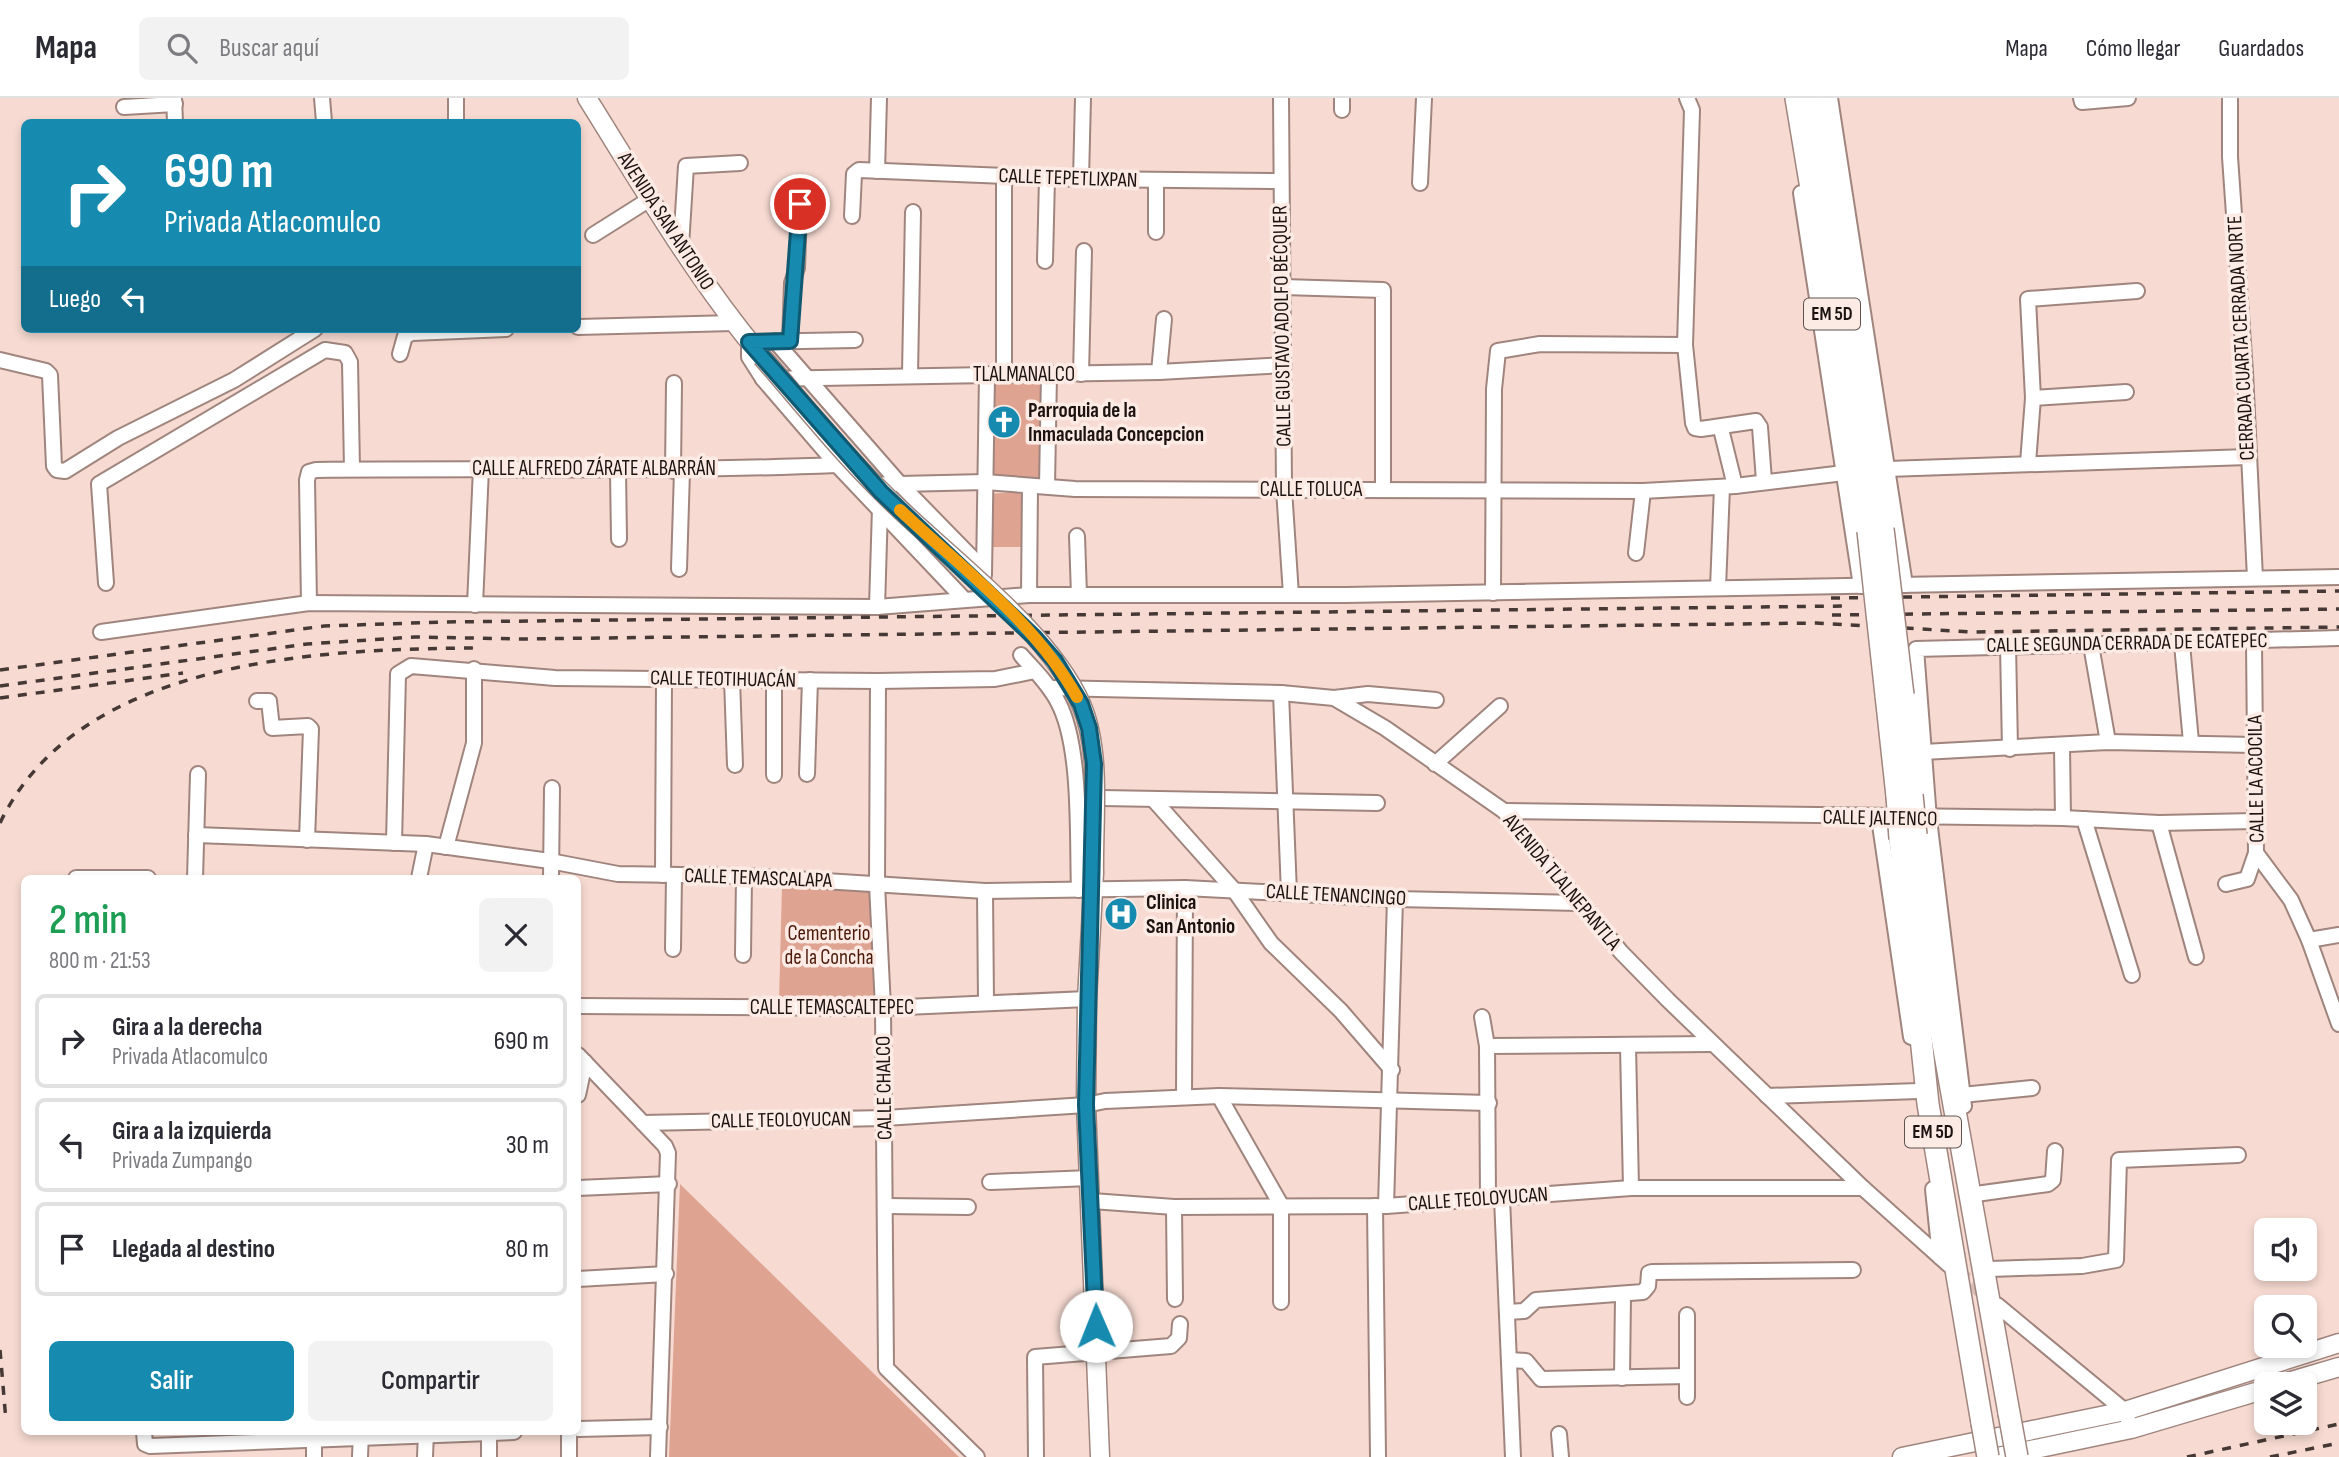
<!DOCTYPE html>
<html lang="es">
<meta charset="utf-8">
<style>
:root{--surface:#fff;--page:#f2f2f3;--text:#2b2b33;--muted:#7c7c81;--line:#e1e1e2;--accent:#178aaf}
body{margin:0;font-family:"Sofia Sans Condensed",sans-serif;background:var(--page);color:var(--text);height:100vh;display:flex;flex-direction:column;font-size:26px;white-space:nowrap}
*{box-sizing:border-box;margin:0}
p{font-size:23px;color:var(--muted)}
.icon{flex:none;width:38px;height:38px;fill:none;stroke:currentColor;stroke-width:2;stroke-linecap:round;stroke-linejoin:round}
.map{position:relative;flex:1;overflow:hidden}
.sheet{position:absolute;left:21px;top:777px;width:560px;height:560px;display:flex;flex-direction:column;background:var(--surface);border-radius:10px;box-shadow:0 4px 10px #0003}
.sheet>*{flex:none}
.hud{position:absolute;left:21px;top:21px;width:560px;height:214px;border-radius:10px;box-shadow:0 4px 10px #0003;background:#178aaf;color:#fff;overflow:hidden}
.buttons{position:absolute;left:2254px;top:1120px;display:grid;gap:14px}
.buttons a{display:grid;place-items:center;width:63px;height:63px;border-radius:10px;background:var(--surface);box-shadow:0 4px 10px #0003;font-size:35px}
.pin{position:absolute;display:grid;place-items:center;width:60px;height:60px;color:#fff;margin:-30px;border:4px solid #fff;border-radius:50%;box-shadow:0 2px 7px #0007}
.me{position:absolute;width:77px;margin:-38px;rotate:359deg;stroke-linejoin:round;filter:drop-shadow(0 0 5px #0008)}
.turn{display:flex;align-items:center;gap:24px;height:147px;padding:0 28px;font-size:32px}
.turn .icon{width:91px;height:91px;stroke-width:2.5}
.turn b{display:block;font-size:49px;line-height:60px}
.then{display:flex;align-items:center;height:66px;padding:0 28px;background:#0003;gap:14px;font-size:26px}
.round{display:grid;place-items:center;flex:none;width:74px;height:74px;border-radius:10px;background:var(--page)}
.head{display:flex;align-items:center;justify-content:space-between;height:119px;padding:0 28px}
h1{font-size:42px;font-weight:600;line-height:52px;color:#1e9e55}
.action{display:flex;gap:14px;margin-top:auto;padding:14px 28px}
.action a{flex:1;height:80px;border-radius:10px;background:var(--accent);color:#fff;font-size:28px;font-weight:600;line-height:80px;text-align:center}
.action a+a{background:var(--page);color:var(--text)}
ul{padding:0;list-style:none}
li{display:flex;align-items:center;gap:21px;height:94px;margin:0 14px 10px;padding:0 14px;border:4px solid var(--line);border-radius:10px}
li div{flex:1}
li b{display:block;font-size:26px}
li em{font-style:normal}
header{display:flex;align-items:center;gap:42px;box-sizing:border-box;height:98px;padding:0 35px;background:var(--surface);border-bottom:2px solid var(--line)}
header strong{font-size:33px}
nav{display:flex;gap:38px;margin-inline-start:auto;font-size:24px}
.search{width:490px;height:63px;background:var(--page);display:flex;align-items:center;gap:18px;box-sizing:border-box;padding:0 24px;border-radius:10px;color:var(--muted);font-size:26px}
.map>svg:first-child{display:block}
.green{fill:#dea391}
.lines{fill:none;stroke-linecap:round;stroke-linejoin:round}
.minor-tunnel{stroke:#d6bdb5;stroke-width:14;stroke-dasharray:14 7;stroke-linecap:butt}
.minor-casing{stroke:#9f857d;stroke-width:18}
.major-casing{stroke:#9f857d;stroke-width:21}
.highway-casing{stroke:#9f857d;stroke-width:24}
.minor{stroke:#fff;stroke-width:14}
.major{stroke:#fff;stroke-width:18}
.highway{stroke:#fff;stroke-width:21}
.rail{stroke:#463935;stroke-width:3.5;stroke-dasharray:9 9;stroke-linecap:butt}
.major-bridge-casing{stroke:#9f857d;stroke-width:21;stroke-linecap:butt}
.highway-bridge-casing{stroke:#9f857d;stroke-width:24;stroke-linecap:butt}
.major-bridge{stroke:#fff;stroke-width:18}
.highway-bridge{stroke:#fff;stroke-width:21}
.route-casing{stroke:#0f5a72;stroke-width:18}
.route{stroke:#178aaf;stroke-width:12}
.slow{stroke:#f59e0b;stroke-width:12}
.labels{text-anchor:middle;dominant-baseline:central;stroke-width:7;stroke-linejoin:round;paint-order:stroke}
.shield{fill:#fcebe5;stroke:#5f534f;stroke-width:2}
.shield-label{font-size:19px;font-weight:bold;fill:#1c120f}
.street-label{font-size:21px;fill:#1c120f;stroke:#fcebe5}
.poi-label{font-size:21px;font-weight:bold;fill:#1c120f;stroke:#fcebe5;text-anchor:start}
.park-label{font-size:21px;fill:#4c1909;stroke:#fcebe5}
</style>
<header>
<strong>Mapa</strong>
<div class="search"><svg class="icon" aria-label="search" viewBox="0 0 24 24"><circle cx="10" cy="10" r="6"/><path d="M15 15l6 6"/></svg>Buscar aquí</div>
<nav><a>Mapa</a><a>Cómo llegar</a><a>Guardados</a></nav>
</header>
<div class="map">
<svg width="2339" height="1359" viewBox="0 0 2339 1359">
<rect width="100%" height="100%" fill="#f7dbd2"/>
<g class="green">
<path d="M987 279 1049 281 1045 389 987 381Z"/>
<path d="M1018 394 1026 401 1027 449H986L987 396Z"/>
<path d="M782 788 877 791 880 904H779Z"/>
<path d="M680 1086 959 1359H669Z"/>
</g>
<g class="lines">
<path class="minor-tunnel" d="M1956 1172 1991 1202"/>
<defs>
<g id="minor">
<path d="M174 0 175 24"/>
<path d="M322 0 324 24"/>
<path d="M1281 0 1284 391 1291 497"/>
<path d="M1342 0V12"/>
<path d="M1687 0 1692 12 1685 247 1693 325 1695 330 1701 331 1756 323 1760 329 1764 383"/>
<path d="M1830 0 1905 487"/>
<path d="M2081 0 2082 4 2128 0"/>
<path d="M2230 0V59L2245 274 2255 480"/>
<path d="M124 9 175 6"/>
<path d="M456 24V0"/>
<path d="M877 73 879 0"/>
<path d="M1081 81 1083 0"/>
<path d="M1156 83V134"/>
<path d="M1420 85 1424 0"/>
<path d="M1801 95 1861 488"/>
<path d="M852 118 854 76 859 72 1081 81 1281 83"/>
<path d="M593 137 650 101"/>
<path d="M681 148 686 68 740 65"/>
<path d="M1045 163 1047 80"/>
<path d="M1283 189 1383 192V392"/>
<path d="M578 229 734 225"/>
<path d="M855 242 749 244V259L763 281 837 367 963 500"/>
<path d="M775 243 900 386 984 472"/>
<path d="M790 243 792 185 797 170 800 85"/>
<path d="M400 256 405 238 412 235 506 231"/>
<path d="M0 262 46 273 50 277 54 368 57 372 65 373 118 340 234 282 315 231"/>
<path d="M1159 274 1164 221"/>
<path d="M910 276 913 114"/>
<path d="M1004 276V77"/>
<path d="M1081 276 1084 153"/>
<path d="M763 281 1159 274 1284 267"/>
<path d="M2033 300 2126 294"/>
<path d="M1721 331 1735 388"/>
<path d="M2028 365 2033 300 2028 201 2137 193"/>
<path d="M1887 371 2248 359"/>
<path d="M618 373 619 441"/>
<path d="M673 373 674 285"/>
<path d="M857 387 985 384 1075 391 1643 393 1735 388 1844 375"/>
<path d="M1047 388 1049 276"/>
<path d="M1077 438 1079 497"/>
<path d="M1636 455 1643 393"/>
<path d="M679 471 682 373"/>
<path d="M984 477 987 276"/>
<path d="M106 485 99 386 325 252 345 255 350 264 352 371"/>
<path d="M1718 490 1722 389"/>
<path d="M1493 495 1494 291 1498 253 1540 246 1685 247"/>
<path d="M1029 497 1030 388"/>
<path d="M309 505 307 382 309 374 316 372C490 370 663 374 837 367"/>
<path d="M475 507 481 370"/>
<path d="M877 509 880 410"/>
<path d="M101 534 309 505 877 509 1029 497H1346L2339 479"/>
<path d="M2254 543 2256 755 2291 802 2309 842 2339 926"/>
<path d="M2182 546 2191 644"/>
<path d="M2008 547 2010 651"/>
<path d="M2091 547 2108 644"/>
<path d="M1021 557C1034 572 1049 586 1058 604 1082 649 1077 740 1079 792"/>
<path d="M732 581 735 667"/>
<path d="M878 583 877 786 883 910 886 1270 977 1359"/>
<path d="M1051 590 1281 595 1334 600 1385 630 1504 713 1621 854 1668 902 1863 1090 1949 1167"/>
<path d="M1281 595 1289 795"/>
<path d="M1334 600 1368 596 1436 602"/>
<path d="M257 603H269L272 630 308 628 311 631 307 742"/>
<path d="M2062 648 2063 720"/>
<path d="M1923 654 2108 644 2254 647"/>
<path d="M1435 666 1500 608"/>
<path d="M807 676 810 582"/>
<path d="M774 677V582"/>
<path d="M1102 700 1377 705"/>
<path d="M1153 701 1234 792 1271 845 1341 913 1392 972"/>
<path d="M1504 713 2063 720 2159 725 2255 723"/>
<path d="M1879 720 1911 939"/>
<path d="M2084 721 2132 877"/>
<path d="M2159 725 2196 859"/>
<path d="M196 737 426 746 550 763 618 776 744 778 985 793 1185 790 1395 801 1579 805"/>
<path d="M394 745 398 576 411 568 555 580 878 583 995 581 1035 573"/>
<path d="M446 749 474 645V571"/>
<path d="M663 777 664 580"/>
<path d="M76 780H148"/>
<path d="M195 780 198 676"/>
<path d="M419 780 426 746"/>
<path d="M551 780 552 690"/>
<path d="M2226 786 2247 781 2256 755"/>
<path d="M985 793 986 905"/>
<path d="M2309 842 2339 837"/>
<path d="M673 851 674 777"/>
<path d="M743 857 744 778"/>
<path d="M578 908 883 910 1087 901"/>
<path d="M1482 919 1487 948 1488 1101"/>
<path d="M1487 948 1711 946"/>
<path d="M1628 948 1631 1090"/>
<path d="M578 957 665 1048 668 1055 658 1359"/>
<path d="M578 997 585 964"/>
<path d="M1962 997 2032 990"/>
<path d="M1219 998 1281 1107V1204"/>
<path d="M1767 998 1919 993"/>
<path d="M1184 999 1185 790"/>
<path d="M1964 1008 1929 721 1916 551 2339 540"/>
<path d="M643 1025 885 1020 1086 1007 1105 1003 1219 998 1489 1005"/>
<path d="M990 1084 1090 1080"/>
<path d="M578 1090 669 1086"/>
<path d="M1933 1091 1940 1159"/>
<path d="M1976 1096 2048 1086 2053 1082 2055 1053"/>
<path d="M1502 1100 1513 1359"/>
<path d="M1092 1103 1174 1109 1386 1108 1631 1090H1863"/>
<path d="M885 1108 968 1109"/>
<path d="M1375 1108 1378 1359"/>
<path d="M1386 1108 1395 801"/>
<path d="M1174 1109 1175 1201"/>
<path d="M1990 1171 2082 1168 2116 1162 2119 1062 2238 1057"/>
<path d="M578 1181 666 1176"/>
<path d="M1997 1207 2125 1313 2131 1331"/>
<path d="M1507 1214 1524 1213 1536 1202 1643 1194 1648 1188 1649 1175 1652 1174 1853 1172"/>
<path d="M1509 1262 1526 1263 1541 1281 1687 1278"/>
<path d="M1622 1280 1623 1198"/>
<path d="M1687 1299V1217"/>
<path d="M578 1331 660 1329"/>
<path d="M144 1334 145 1346 150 1348 514 1334"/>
<path d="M569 1334V1359"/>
<path d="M1559 1336 1561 1359"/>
<path d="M314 1359V1340"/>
<path d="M360 1359 361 1334"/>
<path d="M425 1359 426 1334"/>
<path d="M489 1359V1334"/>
<path d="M1036 1359 1035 1259 1171 1248 1179 1240 1180 1226"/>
</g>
<g id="major">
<path d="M587 0C642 88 695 179 762 259"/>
<path d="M1094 775 1087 901 1086 1007 1100 1359"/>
<path d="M2281 1286 2339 1269"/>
<path d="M1902 1359 2125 1313 2339 1245"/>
<path d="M1997 1359 2131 1331 2266 1291"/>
</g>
<g id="highway">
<path d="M1796 0 1868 433"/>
<path d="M1813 0 1883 431"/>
<path d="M1886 597 1897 698"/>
<path d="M1903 597 1912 697"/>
<path d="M1916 737 1934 895 2009 1315"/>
<path d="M1900 741 1928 1006 1982 1325"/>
</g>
</defs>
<use href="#minor" class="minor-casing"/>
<use href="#major" class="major-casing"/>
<use href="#highway" class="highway-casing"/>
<use href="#minor" class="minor"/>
<use href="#major" class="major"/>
<use href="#highway" class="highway"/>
<g class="rail">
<path d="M1831 500 2339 493"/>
<path d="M1832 517 2339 511"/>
<path d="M0 572 324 528 443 524 1845 508"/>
<path d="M0 588 307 546 415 539 522 541 1816 525 1973 534 2339 529"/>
<path d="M0 600 183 575"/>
<path d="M0 725C79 560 320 551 478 550"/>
<path d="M0 1252 6 1323"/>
<path d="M2187 1359 2339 1326"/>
<path d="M2270 1359 2339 1345"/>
</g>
<defs>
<path id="major-bridge" d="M762 259C801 304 839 352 882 394 942 455 1047 529 1081 606 1102 654 1093 722 1094 775"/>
<g id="highway-bridge">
<path d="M1883 431 1903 597"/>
<path d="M1868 433 1886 597"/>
<path d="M1912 697 1916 737"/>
<path d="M1897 698 1900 741"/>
<path d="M2009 1315 2017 1359"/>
<path d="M1982 1325 1988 1359"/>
</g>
</defs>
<use href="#major-bridge" class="major-bridge-casing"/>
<use href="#highway-bridge" class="highway-bridge-casing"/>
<use href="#major-bridge" class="major-bridge"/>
<use href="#highway-bridge" class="highway-bridge"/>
</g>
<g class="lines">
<defs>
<path id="route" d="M800 106 790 243 749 244 881 394 1034 539 1055 563 1081 606 1089 630 1094 666 1086 1007 1096 1228"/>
</defs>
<use href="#route" class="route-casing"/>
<use href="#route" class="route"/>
<path class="slow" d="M900 412C962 470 1035 524 1077 599"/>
</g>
<defs>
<symbol id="church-disc" viewBox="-11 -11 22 22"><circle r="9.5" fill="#178aaf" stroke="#fcebe5"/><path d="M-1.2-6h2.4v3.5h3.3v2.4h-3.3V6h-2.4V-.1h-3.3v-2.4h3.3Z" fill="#fff"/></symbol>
<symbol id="hospital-disc" viewBox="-11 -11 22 22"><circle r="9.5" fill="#178aaf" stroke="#fcebe5"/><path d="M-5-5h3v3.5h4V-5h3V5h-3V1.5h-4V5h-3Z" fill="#fff"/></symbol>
</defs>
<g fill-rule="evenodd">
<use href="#church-disc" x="985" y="305" width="38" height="38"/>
<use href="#hospital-disc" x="1102" y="797" width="38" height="38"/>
</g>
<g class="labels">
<g class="shield">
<rect x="1804" y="200.5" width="56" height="31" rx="5"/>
<rect x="1905" y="1018.5" width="56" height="31" rx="5"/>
</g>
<g class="shield-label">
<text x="1832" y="216">EM 5D</text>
<text x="1933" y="1034">EM 5D</text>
</g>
<g class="street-label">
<text transform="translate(1068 80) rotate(2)">CALLE TEPETLIXPAN</text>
<text transform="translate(666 123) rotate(57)">AVENIDA SAN ANTONIO</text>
<text transform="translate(1282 228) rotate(-91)">CALLE GUSTAVO ADOLFO BÉCQUER</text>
<text transform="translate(2241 240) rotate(-93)">CERRADA CUARTA CERRADA NORTE</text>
<text x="1024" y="276">TLALMANALCO</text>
<text x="594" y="370">CALLE ALFREDO ZÁRATE ALBARRÁN</text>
<text x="1311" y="391">CALLE TOLUCA</text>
<text transform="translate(2127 545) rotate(-1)">CALLE SEGUNDA CERRADA DE ECATEPEC</text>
<text transform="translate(723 581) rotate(1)">CALLE TEOTIHUACÁN</text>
<text transform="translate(2256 681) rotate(-91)">CALLE LA ACOCILA</text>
<text transform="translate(1880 720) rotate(1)">CALLE JALTENCO</text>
<text transform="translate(758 780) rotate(2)">CALLE TEMASCALAPA</text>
<text transform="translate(1562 784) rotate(50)">AVENIDA TLALNEPANTLA</text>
<text transform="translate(1336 797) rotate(3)">CALLE TENANCINGO</text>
<text x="832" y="909">CALLE TEMASCALTEPEC</text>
<text transform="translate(884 990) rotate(-91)">CALLE CHALCO</text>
<text transform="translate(781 1022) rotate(-1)">CALLE TEOLOYUCAN</text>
<text transform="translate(1478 1101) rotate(-4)">CALLE TEOLOYUCAN</text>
</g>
<g class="poi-label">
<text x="1028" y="312">Parroquia de la<tspan x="1028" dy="24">Inmaculada Concepcion</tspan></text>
<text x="1146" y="804">Clinica<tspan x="1146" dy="24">San Antonio</tspan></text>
</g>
<g class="park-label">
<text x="829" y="835">Cementerio<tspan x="829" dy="24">de la Concha</tspan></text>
</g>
</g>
</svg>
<div class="buttons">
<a><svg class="icon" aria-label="sound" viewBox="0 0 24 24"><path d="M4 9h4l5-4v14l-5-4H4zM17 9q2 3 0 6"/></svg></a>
<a><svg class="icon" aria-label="search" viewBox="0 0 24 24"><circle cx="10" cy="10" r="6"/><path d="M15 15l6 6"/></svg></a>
<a><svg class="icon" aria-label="layers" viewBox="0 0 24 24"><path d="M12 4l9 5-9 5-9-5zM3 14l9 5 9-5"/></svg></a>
</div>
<div class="pin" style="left:800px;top:106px;background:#d93025"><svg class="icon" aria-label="arrive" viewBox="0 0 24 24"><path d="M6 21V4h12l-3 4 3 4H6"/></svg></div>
<svg class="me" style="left:1096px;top:1228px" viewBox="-20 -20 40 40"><circle r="19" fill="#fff"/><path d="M0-13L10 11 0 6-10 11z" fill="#178aaf"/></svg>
<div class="hud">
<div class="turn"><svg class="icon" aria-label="right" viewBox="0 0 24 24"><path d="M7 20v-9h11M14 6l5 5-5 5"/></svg><div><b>690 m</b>Privada Atlacomulco</div></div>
<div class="then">Luego<svg class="icon" aria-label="left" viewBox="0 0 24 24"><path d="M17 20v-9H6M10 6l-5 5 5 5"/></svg></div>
</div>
<section class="sheet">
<div class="head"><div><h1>2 min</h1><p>800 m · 21:53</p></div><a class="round"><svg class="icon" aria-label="close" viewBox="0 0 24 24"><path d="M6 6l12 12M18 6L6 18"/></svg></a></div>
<ul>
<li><svg class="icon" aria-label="right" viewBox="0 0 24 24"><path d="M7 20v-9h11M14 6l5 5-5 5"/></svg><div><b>Gira a la derecha</b><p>Privada Atlacomulco</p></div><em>690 m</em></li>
<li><svg class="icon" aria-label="left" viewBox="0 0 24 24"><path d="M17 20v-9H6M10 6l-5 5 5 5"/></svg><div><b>Gira a la izquierda</b><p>Privada Zumpango</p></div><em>30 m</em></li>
<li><svg class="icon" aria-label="arrive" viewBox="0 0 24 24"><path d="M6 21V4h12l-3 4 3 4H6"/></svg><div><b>Llegada al destino</b></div><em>80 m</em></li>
</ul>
<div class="action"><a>Salir</a><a>Compartir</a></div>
</section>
</div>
